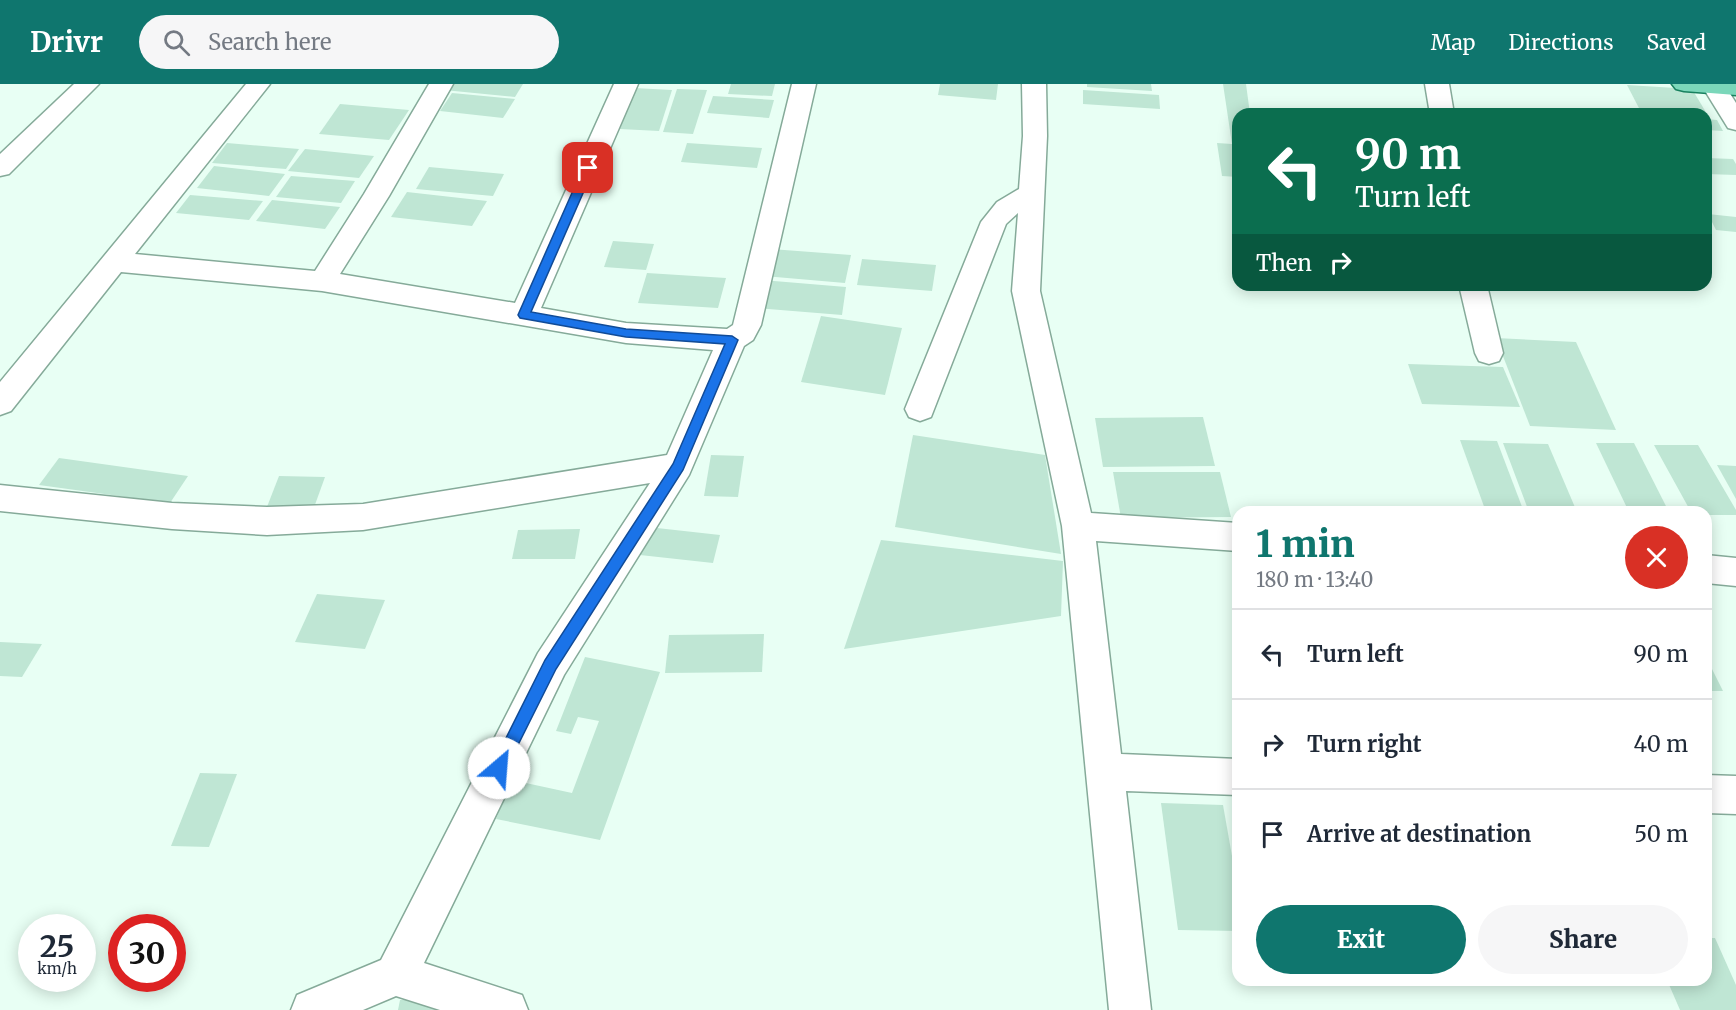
<!DOCTYPE html>
<meta charset="utf-8">
<style>
:root{--surface:#fff;--page:#f6f6f7;--text:#1f2937;--muted:#747a83;--line:#e0e1e3;--accent:#0f766e}
body{margin:0;font-family:Merriweather,serif;background:var(--page);color:var(--text);height:100vh;display:flex;flex-direction:column;font-size:22px;white-space:nowrap}
*{box-sizing:border-box;margin:0}
p{font-size:20px;color:var(--muted)}
.icon{flex:none;width:33px;height:33px;fill:none;stroke:currentColor;stroke-width:2;stroke-linecap:round;stroke-linejoin:round}
.map{position:relative;flex:1;overflow:hidden}
.panel{position:absolute;left:1232px;top:422px;width:480px;height:480px;display:flex;flex-direction:column;background:var(--surface);border-radius:18px;box-shadow:0 3px 15px #0003}
.panel>*{flex:none}
.guide{position:absolute;left:1232px;top:24px;width:480px;height:183px;border-radius:18px;box-shadow:0 3px 15px #0003;background:#0b6e4f;color:#fff;overflow:hidden}
.speed{position:absolute;left:18px;top:830px;display:flex;gap:12px;font-size:30px;font-weight:700;text-align:center}
.speed>*{display:grid;place-content:center;width:78px;height:78px;border-radius:50%;background:var(--surface);box-shadow:0 3px 15px #0003;line-height:1}
.speed small{font-size:15px;font-weight:400}
.speed .limit{border:9px solid #d22;background:#fff;color:#111}
.pin{position:absolute;display:grid;place-items:center;width:51px;height:51px;color:#fff;margin:-26px;border-radius:12px;box-shadow:0 3px 9px #0006}
.me{position:absolute;width:66px;margin:-33px;rotate:27deg;stroke-linejoin:round;filter:drop-shadow(0 0 4px #0008)}
.turn{display:flex;align-items:center;gap:21px;height:126px;padding:0 24px;font-size:27px}
.turn .icon{width:78px;height:78px;stroke-width:2.5}
.turn b{display:block;font-size:42px;line-height:51px}
.then{display:flex;align-items:center;height:57px;padding:0 24px;background:#0003;gap:12px;font-size:22px}
.round{display:grid;place-items:center;flex:none;width:63px;height:63px;border-radius:32px;background:var(--page)}
.summary{display:flex;align-items:center;justify-content:space-between;height:102px;padding:0 24px}
h1{font-size:36px;font-weight:800;line-height:45px;color:var(--accent)}
.primary-button{display:flex;gap:12px;margin-top:auto;padding:12px 24px}
.primary-button a{flex:1;height:69px;border-radius:36px;background:var(--accent);color:#fff;font-size:24px;font-weight:800;line-height:69px;text-align:center}
.primary-button a+a{background:var(--page);color:var(--text)}
ul{padding:0;list-style:none}
li{display:flex;align-items:center;gap:18px;height:90px;padding:0 24px;border-top:2px solid var(--line)}
li div{flex:1}
li b{display:block;font-size:22px}
li em{font-style:normal}
header{display:flex;align-items:center;gap:36px;box-sizing:border-box;height:84px;padding:0 30px;background:var(--accent);color:#fff}
header strong{font-size:28px}
nav{display:flex;gap:33px;margin-inline-start:auto;font-size:21px}
.search{width:420px;height:54px;background:var(--page);display:flex;align-items:center;gap:15px;box-sizing:border-box;padding:0 21px;border-radius:33px;color:var(--muted);font-size:22px}
.map>svg:first-child{display:block}
.building{fill:#bfe6d4}
.lines{fill:none;stroke-linecap:round;stroke-linejoin:round}
.minor-casing{stroke:#85aa99;stroke-width:3}
.major-casing{stroke:#18815f;stroke-width:3}
.minor{fill:#fff;fill-rule:evenodd}
.major{fill:#7bd7ba;fill-rule:evenodd}
.route{fill:#1a73e8;stroke:#114b97;stroke-width:1.5}
</style>
<header>
<strong>Drivr</strong>
<div class="search"><svg class="icon" aria-label="search" viewBox="0 0 24 24"><circle cx="10" cy="10" r="6"/><path d="M15 15l6 6"/></svg>Search here</div>
<nav><a>Map</a><a>Directions</a><a>Saved</a></nav>
</header>
<div class="map">
<svg width="1736" height="926" viewBox="0 0 1736 926">
<rect width="100%" height="100%" fill="#e8fff4"/>
<g class="building">
<path d="M448 0H523L515 13 444 6Z"/>
<path d="M731 0H775L772 12 728 10Z"/>
<path d="M940 0H998L996 16 938 11Z"/>
<path d="M1087 0H1151L1152 7 1087 3Z"/>
<path d="M1223 0H1246L1250 30H1238V93L1222 92 1217 59 1232 60Z"/>
<path d="M1627 1 1692 5 1707 30 1641 28Z"/>
<path d="M634 4 672 6 659 47 620 45Z"/>
<path d="M677 5 707 6 693 50 663 48Z"/>
<path d="M1083 6 1159 11 1160 25 1083 20Z"/>
<path d="M452 9 515 15 503 34 440 27Z"/>
<path d="M713 12 774 16 769 34 707 29Z"/>
<path d="M340 20 409 26 389 56 319 50Z"/>
<path d="M1460 24 1504 26 1506 30H1462Z"/>
<path d="M1706 35 1717 36 1723 47 1706 46Z"/>
<path d="M227 59 299 65 286 85 212 79Z"/>
<path d="M687 59 762 64 757 84 681 78Z"/>
<path d="M305 65 374 72 359 94 288 87Z"/>
<path d="M1706 74 1733 75 1736 80V91L1706 90Z"/>
<path d="M214 82 285 90 269 112 197 104Z"/>
<path d="M429 83 504 90 493 112 416 105Z"/>
<path d="M291 92 355 97 341 119 276 113Z"/>
<path d="M407 108 487 117 472 142 391 133Z"/>
<path d="M190 111 263 117 249 136 176 129Z"/>
<path d="M272 116 340 123 325 145 256 137Z"/>
<path d="M1708 130 1736 133V148L1716 146Z"/>
<path d="M613 157 654 160 646 186 604 183Z"/>
<path d="M771 165 851 171 845 199 764 192Z"/>
<path d="M862 175 936 181 932 207 857 201Z"/>
<path d="M647 189 726 194 718 224 638 219Z"/>
<path d="M762 196 846 203 842 231 756 224Z"/>
<path d="M821 232 902 244 885 311 801 298Z"/>
<path d="M1496 254 1576 258 1616 346 1530 342Z"/>
<path d="M1408 280 1503 283 1520 323 1422 320Z"/>
<path d="M1203 333 1215 382 1103 383 1095 334Z"/>
<path d="M913 351 1045 371 1061 470 895 443Z"/>
<path d="M1460 356 1497 357 1524 428H1486Z"/>
<path d="M1503 359 1548 360 1577 428H1529Z"/>
<path d="M1596 359H1634L1669 428H1629Z"/>
<path d="M1654 361H1698L1736 426V431H1706V428H1691Z"/>
<path d="M711 371 744 372 738 413 704 412Z"/>
<path d="M59 374 188 392 170 419 39 401Z"/>
<path d="M1717 381 1736 382V415Z"/>
<path d="M1113 388H1220L1231 433 1121 434Z"/>
<path d="M279 392 325 393 312 429 265 428Z"/>
<path d="M648 443 720 451 713 479 640 471Z"/>
<path d="M580 445 575 475H512L518 446Z"/>
<path d="M881 456 1063 477 1061 532 844 565Z"/>
<path d="M317 510 385 516 365 565 295 558Z"/>
<path d="M764 550 762 588 665 589 669 551Z"/>
<path d="M0 558 42 560 22 593 0 592Z"/>
<path d="M585 573 660 588 600 756 496 735 512 696 572 709 599 637 578 633 571 650 556 647Z"/>
<path d="M1706 573 1723 607H1706Z"/>
<path d="M200 689 237 690 209 763 171 762Z"/>
<path d="M1161 719 1223 721 1238 806V847L1178 846Z"/>
<path d="M1706 854H1715L1736 901V926H1680L1667 896H1706Z"/>
<path d="M400 916H466L464 926H398Z"/>
</g>
<g class="lines">
<defs>
<g id="minor">
<path d="M74 0H99L9 90 0 92V70Z"/>
<path d="M246 0H270L135 170 315 187 364 110 429 0H453L389 112 340 190 515 219 614 0H638L541 224 626 239 727 245 733 241 792 0H816L761 241 753 256 744 262 689 391 564 591 424 879 522 911 528 926H440L396 912 363 926H291L297 911 381 876 538 569 650 399 363 446 267 451 172 445 0 427V401L172 419 267 423 363 420 667 371 713 266 626 259 322 207 121 188 11 327 0 331V298Z"/>
<path d="M1022 0H1046L1047 52 1040 207 1091 429 1238 439V467L1096 457 1121 670 1238 675V711L1126 707 1151 926H1109L1062 442 1012 207 1018 129 1006 140 931 333 920 337 909 333 905 325 981 138 997 118 1019 105 1023 52Z"/>
<path d="M1425 0H1449L1454 30H1430Z"/>
<path d="M1704 0H1724L1736 19V46L1728 44 1702 2Z"/>
<path d="M1459 201H1487L1503 269 1499 277 1489 280 1479 277 1475 269Z"/>
<path d="M1706 471 1736 474V502L1706 499Z"/>
<path d="M1706 691 1736 692V730L1706 729Z"/>
</g>
<path id="major" d="M1672 0H1736V11L1684 7 1676 5Z"/>
</defs>
<use href="#minor" class="minor-casing"/>
<use href="#major" class="major-casing"/>
<use href="#minor" class="minor"/>
<use href="#major" class="major"/>
</g>
<path class="route" d="M588 81 594 84 531 228 626 245 732 252 738 256 683 386 556 585 504 689 499 691 493 689 491 684 545 576 673 380 725 260 626 253 520 234 518 231 583 84Z"/>
</svg>
<div class="speed"><div>25<small>km/h</small></div><div class="limit">30</div></div>
<div class="pin" style="left:588px;top:84px;background:#d93025"><svg class="icon" aria-label="arrive" viewBox="0 0 24 24"><path d="M6 21V4h12l-3 4 3 4H6"/></svg></div>
<svg class="me" style="left:499px;top:684px" viewBox="-20 -20 40 40"><circle r="19" fill="#fff"/><path d="M0-13L10 11 0 6-10 11z" fill="#1a73e8"/></svg>
<div class="guide">
<div class="turn"><svg class="icon" aria-label="left" viewBox="0 0 24 24"><path d="M17 20v-9H6M10 6l-5 5 5 5"/></svg><div><b>90 m</b>Turn left</div></div>
<div class="then">Then<svg class="icon" aria-label="right" viewBox="0 0 24 24"><path d="M7 20v-9h11M14 6l5 5-5 5"/></svg></div>
</div>
<section class="panel">
<div class="summary"><div><h1>1 min</h1><p>180 m · 13:40</p></div><a class="round" style="background:#d93025;color:#fff"><svg class="icon" aria-label="close" viewBox="0 0 24 24"><path d="M6 6l12 12M18 6L6 18"/></svg></a></div>
<ul>
<li><svg class="icon" aria-label="left" viewBox="0 0 24 24"><path d="M17 20v-9H6M10 6l-5 5 5 5"/></svg><div><b>Turn left</b></div><em>90 m</em></li>
<li><svg class="icon" aria-label="right" viewBox="0 0 24 24"><path d="M7 20v-9h11M14 6l5 5-5 5"/></svg><div><b>Turn right</b></div><em>40 m</em></li>
<li><svg class="icon" aria-label="arrive" viewBox="0 0 24 24"><path d="M6 21V4h12l-3 4 3 4H6"/></svg><div><b>Arrive at destination</b></div><em>50 m</em></li>
</ul>
<div class="primary-button"><a>Exit</a><a>Share</a></div>
</section>
</div>
